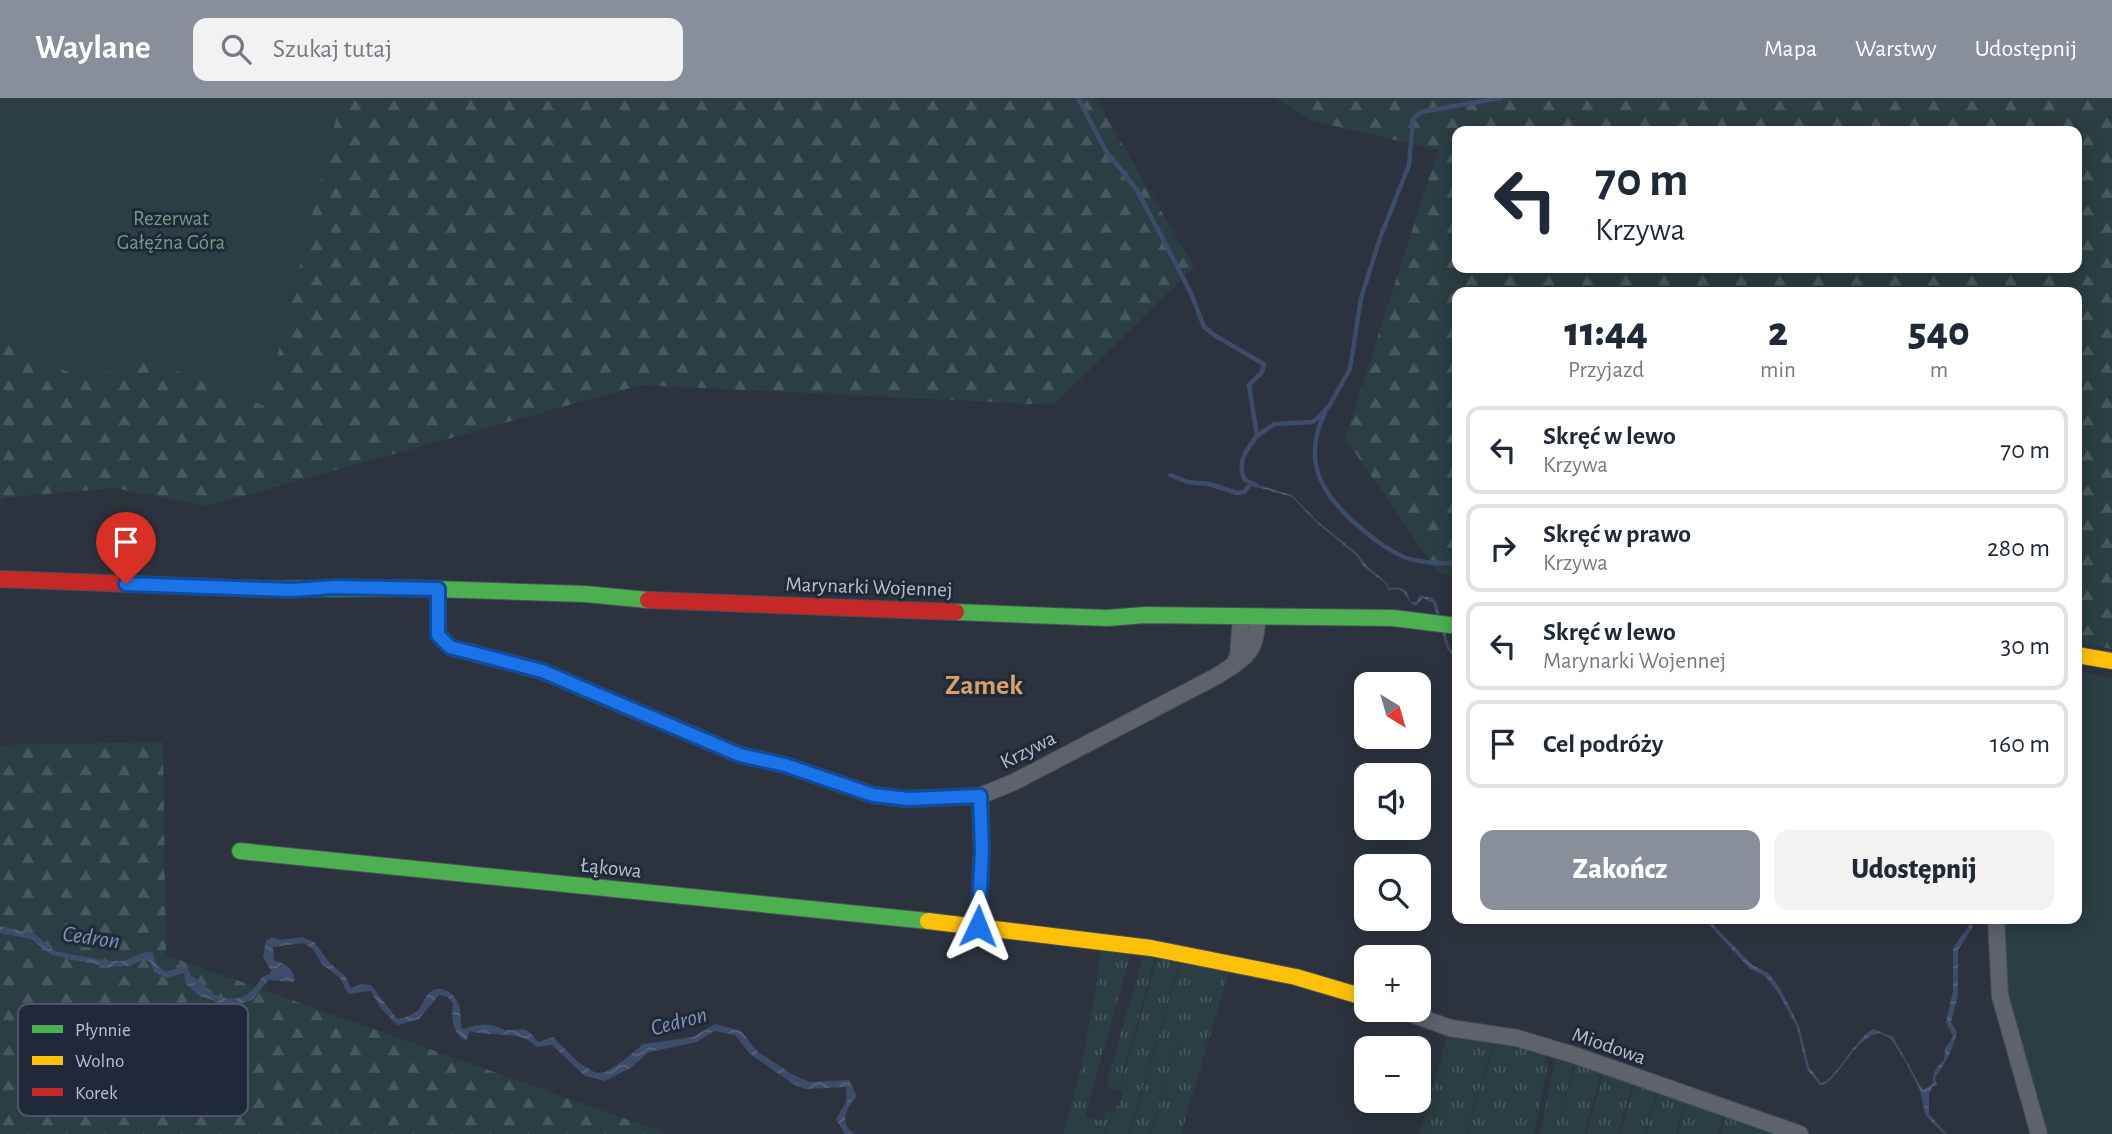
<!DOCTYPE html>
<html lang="pl">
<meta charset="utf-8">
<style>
:root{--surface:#fff;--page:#f2f2f3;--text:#1f2937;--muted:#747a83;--line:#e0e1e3;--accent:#888f9b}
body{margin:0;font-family:"Alegreya Sans",sans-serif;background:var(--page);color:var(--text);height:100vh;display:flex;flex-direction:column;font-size:26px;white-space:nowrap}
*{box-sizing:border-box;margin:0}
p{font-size:23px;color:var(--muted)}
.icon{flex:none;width:38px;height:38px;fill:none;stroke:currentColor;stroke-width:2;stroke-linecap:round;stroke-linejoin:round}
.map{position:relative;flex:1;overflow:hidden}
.sheet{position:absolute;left:1452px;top:189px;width:630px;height:637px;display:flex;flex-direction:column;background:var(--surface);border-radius:14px;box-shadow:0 4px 18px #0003}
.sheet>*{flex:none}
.banner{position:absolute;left:1452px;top:28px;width:630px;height:147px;border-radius:14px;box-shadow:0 4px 18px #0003;background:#fff;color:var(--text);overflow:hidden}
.needle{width:46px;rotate:143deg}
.controls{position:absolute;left:1354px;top:574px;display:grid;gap:14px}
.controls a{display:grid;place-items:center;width:77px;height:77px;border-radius:14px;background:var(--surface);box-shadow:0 4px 18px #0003;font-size:35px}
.pin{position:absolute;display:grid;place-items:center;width:60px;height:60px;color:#fff;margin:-72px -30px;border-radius:50% 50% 50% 0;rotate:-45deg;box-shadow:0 0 7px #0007}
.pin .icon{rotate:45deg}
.me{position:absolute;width:77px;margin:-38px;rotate:2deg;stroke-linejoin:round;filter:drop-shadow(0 0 5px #0008)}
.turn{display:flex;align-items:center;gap:24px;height:147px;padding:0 28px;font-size:32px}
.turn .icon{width:91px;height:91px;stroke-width:2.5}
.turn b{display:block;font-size:49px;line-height:60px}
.eta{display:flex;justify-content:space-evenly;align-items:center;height:119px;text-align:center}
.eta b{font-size:42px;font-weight:800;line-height:49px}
.cta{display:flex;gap:14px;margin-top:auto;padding:14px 28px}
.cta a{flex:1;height:80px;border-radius:14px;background:var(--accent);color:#fff;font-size:28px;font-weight:800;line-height:80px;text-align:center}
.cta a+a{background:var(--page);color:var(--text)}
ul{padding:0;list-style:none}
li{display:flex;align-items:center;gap:21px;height:88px;margin:0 14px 10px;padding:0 14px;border:4px solid var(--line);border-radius:14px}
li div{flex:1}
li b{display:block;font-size:26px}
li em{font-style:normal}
header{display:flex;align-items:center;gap:42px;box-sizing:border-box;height:98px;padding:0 35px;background:var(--accent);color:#fff}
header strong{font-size:33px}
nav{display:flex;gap:38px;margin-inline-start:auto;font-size:24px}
.search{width:490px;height:63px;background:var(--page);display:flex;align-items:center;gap:18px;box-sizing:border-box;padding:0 24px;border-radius:14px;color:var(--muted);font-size:26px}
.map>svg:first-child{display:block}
.grass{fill:url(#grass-tufts)}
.forest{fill:url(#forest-firs);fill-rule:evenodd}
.park{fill:#2a3e44}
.water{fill:url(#water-waves)}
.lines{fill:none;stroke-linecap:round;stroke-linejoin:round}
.stream{stroke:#3c4c69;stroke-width:4.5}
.street-casing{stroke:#4a4e56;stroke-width:18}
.fast-casing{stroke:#4a4e56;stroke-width:18}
.slow-casing{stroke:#4a4e56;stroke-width:18}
.jam-casing{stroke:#4a4e56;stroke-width:18}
.street{stroke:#5e626b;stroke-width:16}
.fast{stroke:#4caf50;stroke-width:16}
.slow{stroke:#ffc107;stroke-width:16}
.jam{stroke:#c62828;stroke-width:16}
.route-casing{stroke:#114b97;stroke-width:18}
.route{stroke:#1a73e8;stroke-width:12}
.labels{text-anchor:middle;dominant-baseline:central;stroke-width:6;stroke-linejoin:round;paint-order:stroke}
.park-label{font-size:21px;fill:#709e7d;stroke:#202939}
.street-label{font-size:21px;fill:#b9c0cd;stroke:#202939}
.water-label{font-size:23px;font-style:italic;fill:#8094b4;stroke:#202939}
.district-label{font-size:28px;font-weight:bold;fill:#d89f69;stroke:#202939}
.key{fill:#202939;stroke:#4e5665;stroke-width:2}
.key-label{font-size:19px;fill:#b9c0cd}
</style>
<header>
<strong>Waylane</strong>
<div class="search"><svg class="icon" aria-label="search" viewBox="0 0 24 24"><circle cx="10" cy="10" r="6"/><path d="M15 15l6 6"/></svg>Szukaj tutaj</div>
<nav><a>Mapa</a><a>Warstwy</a><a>Udostępnij</a></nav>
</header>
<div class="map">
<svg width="2112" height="1036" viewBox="0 0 2112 1036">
<defs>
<pattern id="grass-tufts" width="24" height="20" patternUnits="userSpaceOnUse" patternTransform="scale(1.75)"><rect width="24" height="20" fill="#2a3e44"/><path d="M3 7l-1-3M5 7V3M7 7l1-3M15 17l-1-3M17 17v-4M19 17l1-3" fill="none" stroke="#47585e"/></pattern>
<pattern id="forest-firs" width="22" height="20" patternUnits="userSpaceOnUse" patternTransform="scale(1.75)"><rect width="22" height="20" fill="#2a3e44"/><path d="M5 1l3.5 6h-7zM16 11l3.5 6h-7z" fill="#47585e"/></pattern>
<pattern id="water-waves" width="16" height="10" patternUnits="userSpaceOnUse" patternTransform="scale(1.75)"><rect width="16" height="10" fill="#3c4c69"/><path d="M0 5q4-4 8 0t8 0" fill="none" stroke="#56647d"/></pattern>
</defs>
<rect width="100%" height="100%" fill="#2d333e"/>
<g class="grass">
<path d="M1098 848 1130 858 1085 1018 1104 1023 1107 1014 1111 1015 1104 1036H1063L1081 971 1098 878 1100 858Z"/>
<path d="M1144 855 1156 857 1118 992 1107 989 1109 984 1107 983Z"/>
<path d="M1158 857 1181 860 1129 1036H1106L1112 1015 1114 1016 1117 1008H1119L1123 994 1119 992Z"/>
<path d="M1182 860 1230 869 1181 1036H1151L1185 918 1150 1036H1130Z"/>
<path d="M1449 931 1495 938 1466 1036H1420Z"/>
<path d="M1496 939 1547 953 1545 965 1548 966 1534 1036H1467Z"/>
<path d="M1558 958 1574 963 1560 1021 1576 963 1601 972 1584 1036H1540L1555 962H1557Z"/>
<path d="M1604 973 1633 983 1618 1036H1587Z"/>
<path d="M1635 984 1657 992 1645 1036H1620Z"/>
<path d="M1659 992 1686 1001 1676 1036H1646Z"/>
<path d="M1687 1002 1724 1014 1718 1036H1678Z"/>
<path d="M1726 1015 1775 1032 1774 1036H1720Z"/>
</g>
<g class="forest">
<path d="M0 0H1095L1194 169 1054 307 641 287 207 408 113 390 2 400 0 406Z"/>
<path d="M1276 0H2112V551L2077 544V194H1458V477L1438 475 1345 340 1438 52 1309 22ZM1458 33H2077V170H1458Z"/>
<path d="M163 644 166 857 668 1036H0V647Z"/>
</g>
<g class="park">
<path d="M0 0H341L265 308 148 262 84 282 0 240Z"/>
<path d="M2077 572 2112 580V1036H2045L2004 896 2000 821H2077Z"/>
</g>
<g class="water">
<path d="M1251 385 1292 397 1317 423 1358 456 1366 467 1387 485 1389 490C1403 488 1406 491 1411 504H1417L1420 497 1432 500 1436 504 1450 551 1458 557V561L1447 551 1433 505 1423 500 1416 508C1401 500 1410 489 1388 492L1386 486 1364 469 1357 458 1317 425 1292 399 1250 387Z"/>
<path d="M1704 821H1708L1752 867 1768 875 1780 890 1799 928 1809 969 1821 985C1836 982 1855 940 1873 931L1893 939 1923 992 1933 985C1932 976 1936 968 1944 963L1945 951 1953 939 1946 924 1953 893V850L1971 825 1970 821H1974L1973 829 1958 852V897L1951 924 1957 934C1952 955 1946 963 1935 980L1937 986 1932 989 1929 997V1016L1947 1036H1944L1925 1017 1920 992 1905 963 1891 941 1879 935C1852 940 1839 985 1820 987L1807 971 1797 929 1777 893 1765 878 1750 871Z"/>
<path d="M0 828 35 836 54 853 108 863H124L139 856 152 853 157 868 166 874 183 868 188 871C192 883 199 888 210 894 233 907 249 901 262 879L270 876 271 872 263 859 266 843 272 839 280 842 302 839 314 844 330 865 345 878 351 890 362 886 371 887 397 921C405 920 412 917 418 912 422 908 423 902 427 897 437 885 452 892 458 905 462 914 460 922 462 931 471 929 479 925 489 927 495 927 500 931 505 932 525 933 524 925 538 944L553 939 578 964 596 975 605 974 623 963 643 946 693 939 715 926 741 933 758 954 792 976 809 984 849 982 857 998C846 1010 838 1026 855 1036H845L836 1021 847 1002 846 989 805 991 795 987 750 956 735 937 714 933 697 944 649 954 632 969 605 983 585 978 552 947 536 949C522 931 491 940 470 933L466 943C452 935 451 921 453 906L448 899 439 897 419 921 397 927 380 909 371 893 348 896 340 880 322 866 313 851 303 845 273 849 274 862C286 867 292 868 295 882L292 884 268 882 253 901 234 908 227 907 200 898 186 886 184 875 167 880 154 874 150 864 144 861 130 868 111 869 73 862 52 857 31 841 0 835Z"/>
</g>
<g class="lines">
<g class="stream">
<path d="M1078 0 1106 53 1137 92 1191 195 1204 229 1214 237 1264 266 1262 274 1249 287 1257 338C1246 352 1236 365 1245 382L1256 387"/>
<path d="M1325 315C1300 365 1324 400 1363 432 1376 443 1388 452 1404 459 1421 465 1440 465 1458 466"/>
<path d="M1257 338 1274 326 1312 324 1318 320 1329 308 1350 271 1361 200 1380 140 1409 67 1413 21 1421 14 1500 0"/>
<path d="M1170 377 1188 384 1210 386 1237 395 1244 394 1251 386"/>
<path d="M187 877 211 895"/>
</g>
<defs>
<g id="street">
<path d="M438 491V536L450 549 542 573 740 657 785 667 873 697 908 701 980 698 1014 684 1217 578C1246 559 1257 555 1257 519"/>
<path d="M1233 568 1238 558 1241 519"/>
<path d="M1996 821 2000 898 2039 1036"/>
<path d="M978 828 982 752 980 698"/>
<path d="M1400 912 1450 930 1517 940 1574 957 1800 1036"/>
</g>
<g id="fast">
<path d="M264 491 405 490 585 496 648 502"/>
<path d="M956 514 1107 520 1145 517 1393 520 1458 528"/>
<path d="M240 753 928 823"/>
</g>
<g id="slow">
<path d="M2077 557 2112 563"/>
<path d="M928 823 1151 850 1296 879 1367 900"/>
</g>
<g id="jam">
<path d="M0 481 264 491"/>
<path d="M648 502 956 514"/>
</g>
</defs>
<use href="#street" class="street-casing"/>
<use href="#fast" class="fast-casing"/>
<use href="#slow" class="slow-casing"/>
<use href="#jam" class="jam-casing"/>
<use href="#street" class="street"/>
<use href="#fast" class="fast"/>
<use href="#slow" class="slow"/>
<use href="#jam" class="jam"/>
</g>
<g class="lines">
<defs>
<path id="route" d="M126 486 292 492 335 489 438 491V537L450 549 542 573 740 657 785 667 873 697 908 701 980 698 982 752 978 828"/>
</defs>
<use href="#route" class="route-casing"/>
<use href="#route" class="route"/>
</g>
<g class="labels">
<g class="park-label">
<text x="171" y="120">Rezerwat<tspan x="171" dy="24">Gałęźna Góra</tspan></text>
</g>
<g class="street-label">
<text transform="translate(869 489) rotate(2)">Marynarki Wojennej</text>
<text transform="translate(1028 652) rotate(-27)">Krzywa</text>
<text transform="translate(611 770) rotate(6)">Łąkowa</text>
<text transform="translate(1609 948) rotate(19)">Miodowa</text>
</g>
<g class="water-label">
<text transform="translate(91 840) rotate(8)">Cedron</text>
<text transform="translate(679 924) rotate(-15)">Cedron</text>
</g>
<g class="district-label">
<text x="984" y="588">Zamek</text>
</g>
</g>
<rect x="18" y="906" width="230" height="112" rx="10" class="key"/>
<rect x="32" y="927" width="31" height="8" fill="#4caf50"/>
<rect x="32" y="958" width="31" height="9" fill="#ffc107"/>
<rect x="32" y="990" width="31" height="8" fill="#c62828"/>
<g class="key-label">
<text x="75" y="938">Płynnie</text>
<text x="75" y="969">Wolno</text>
<text x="75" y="1001">Korek</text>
</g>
</svg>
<div class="controls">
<a><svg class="needle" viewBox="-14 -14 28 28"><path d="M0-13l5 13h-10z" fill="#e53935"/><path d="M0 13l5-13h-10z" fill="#747a83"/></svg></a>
<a><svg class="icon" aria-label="sound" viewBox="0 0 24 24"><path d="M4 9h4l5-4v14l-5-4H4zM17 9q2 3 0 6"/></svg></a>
<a><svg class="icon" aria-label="search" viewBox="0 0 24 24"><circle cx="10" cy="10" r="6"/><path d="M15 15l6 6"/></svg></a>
<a>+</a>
<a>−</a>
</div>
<div class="pin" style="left:126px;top:486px;background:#d93025"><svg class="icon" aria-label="arrive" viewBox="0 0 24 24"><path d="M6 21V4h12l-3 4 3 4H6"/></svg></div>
<svg class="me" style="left:978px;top:828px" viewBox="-20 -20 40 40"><path d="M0-17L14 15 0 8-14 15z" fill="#1a73e8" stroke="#fff" stroke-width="4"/></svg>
<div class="banner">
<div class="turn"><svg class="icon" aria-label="left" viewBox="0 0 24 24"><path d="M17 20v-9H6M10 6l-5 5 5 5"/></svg><div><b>70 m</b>Krzywa</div></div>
</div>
<section class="sheet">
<div class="eta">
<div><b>11:44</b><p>Przyjazd</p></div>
<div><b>2</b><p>min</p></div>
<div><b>540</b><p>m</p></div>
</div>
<ul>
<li><svg class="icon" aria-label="left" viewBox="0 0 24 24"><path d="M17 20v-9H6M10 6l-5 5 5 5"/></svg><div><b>Skręć w lewo</b><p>Krzywa</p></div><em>70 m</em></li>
<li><svg class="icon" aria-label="right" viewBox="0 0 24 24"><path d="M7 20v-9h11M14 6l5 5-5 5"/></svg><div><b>Skręć w prawo</b><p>Krzywa</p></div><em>280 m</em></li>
<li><svg class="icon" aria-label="left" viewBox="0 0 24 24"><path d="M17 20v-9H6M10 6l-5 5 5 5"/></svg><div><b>Skręć w lewo</b><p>Marynarki Wojennej</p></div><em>30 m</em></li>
<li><svg class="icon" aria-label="arrive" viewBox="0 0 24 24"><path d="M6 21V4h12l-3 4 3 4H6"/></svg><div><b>Cel podróży</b></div><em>160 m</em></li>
</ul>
<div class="cta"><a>Zakończ</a><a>Udostępnij</a></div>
</section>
</div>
